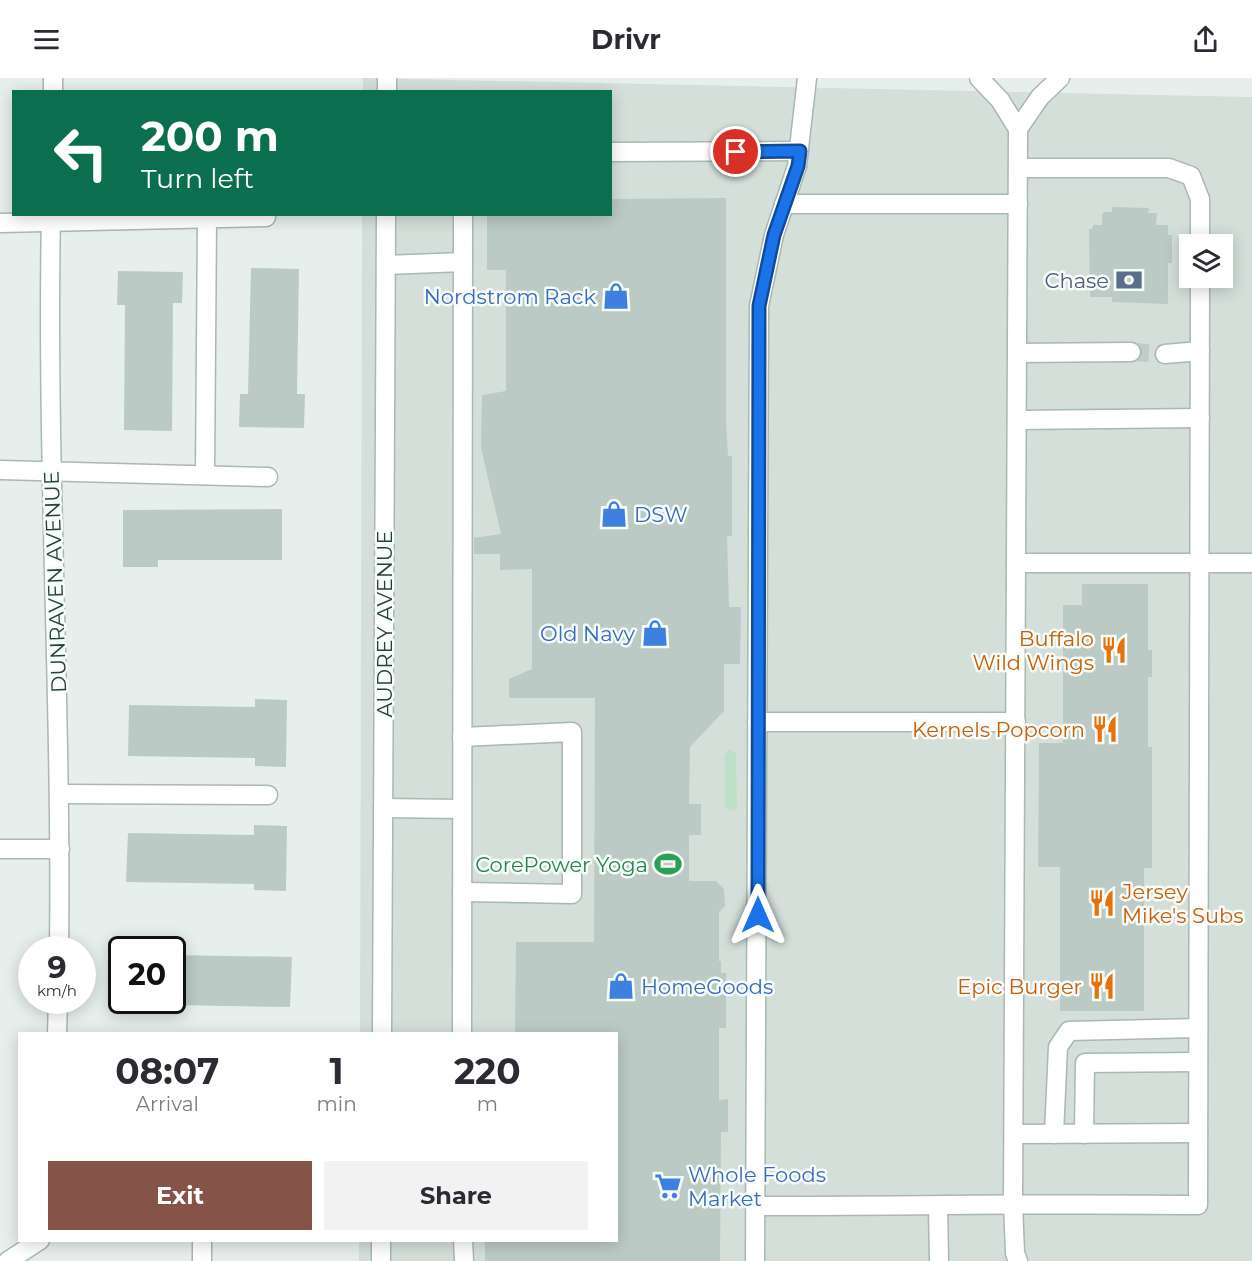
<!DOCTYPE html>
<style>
:root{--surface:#fff;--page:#f2f2f3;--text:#2b2b33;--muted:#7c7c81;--accent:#855347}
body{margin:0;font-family:Montserrat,sans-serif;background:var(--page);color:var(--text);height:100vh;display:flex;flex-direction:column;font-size:22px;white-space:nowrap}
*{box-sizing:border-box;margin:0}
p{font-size:20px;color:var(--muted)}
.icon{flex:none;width:33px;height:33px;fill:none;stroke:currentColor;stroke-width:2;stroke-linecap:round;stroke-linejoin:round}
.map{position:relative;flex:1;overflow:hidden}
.panel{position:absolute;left:18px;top:954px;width:600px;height:210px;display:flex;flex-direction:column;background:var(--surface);border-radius:0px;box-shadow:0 3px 15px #0003}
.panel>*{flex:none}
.hud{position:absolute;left:12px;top:12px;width:600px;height:126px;border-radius:0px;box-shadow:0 3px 15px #0003;background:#0b6e4f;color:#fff;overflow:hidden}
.fabs{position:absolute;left:1179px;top:156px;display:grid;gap:12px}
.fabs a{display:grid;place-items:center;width:54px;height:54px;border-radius:0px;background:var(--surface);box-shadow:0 3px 15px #0003;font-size:30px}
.speed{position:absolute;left:18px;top:858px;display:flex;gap:12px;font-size:30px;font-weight:700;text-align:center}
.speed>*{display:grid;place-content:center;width:78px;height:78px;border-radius:50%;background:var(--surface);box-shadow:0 3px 15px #0003;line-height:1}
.speed small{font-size:15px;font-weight:400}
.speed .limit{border:3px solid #111;border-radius:9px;background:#fff;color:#111}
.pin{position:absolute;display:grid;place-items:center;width:51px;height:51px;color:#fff;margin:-26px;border:3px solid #fff;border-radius:50%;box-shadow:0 2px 6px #0007}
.me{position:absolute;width:66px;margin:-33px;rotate:0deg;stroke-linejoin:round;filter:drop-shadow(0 0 4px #0008)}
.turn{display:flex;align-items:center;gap:21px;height:126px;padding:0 30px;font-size:27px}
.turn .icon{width:78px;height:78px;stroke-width:2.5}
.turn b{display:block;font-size:42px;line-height:51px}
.eta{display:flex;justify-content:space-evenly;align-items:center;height:102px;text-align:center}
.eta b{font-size:36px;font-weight:700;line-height:42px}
.button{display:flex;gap:12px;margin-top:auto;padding:12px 30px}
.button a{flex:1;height:69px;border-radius:0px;background:var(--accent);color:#fff;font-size:24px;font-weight:700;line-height:69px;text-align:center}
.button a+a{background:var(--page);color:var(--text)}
header{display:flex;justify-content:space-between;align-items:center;height:78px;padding:0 30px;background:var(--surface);font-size:27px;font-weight:700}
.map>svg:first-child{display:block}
.built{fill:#d4dfda;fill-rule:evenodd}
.green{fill:#bfe0c8}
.building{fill:#bbcac4}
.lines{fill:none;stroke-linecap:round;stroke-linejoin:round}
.minor-tunnel{stroke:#bfccc8;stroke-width:18;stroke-dasharray:18 9;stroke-linecap:butt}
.minor-casing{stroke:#a8b8b2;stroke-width:21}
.minor{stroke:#fff;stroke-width:18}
.route-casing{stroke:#114b97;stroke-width:15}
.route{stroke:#1a73e8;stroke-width:10}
.labels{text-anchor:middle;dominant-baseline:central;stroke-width:5;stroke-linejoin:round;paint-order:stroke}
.service-label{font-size:21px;fill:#4e5e75;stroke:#f7fbf9;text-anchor:end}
.shop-label{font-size:21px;fill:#366cbe;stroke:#f7fbf9;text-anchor:start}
.street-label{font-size:21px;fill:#24423a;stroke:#f7fbf9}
.food-label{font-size:21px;fill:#c56008;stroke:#f7fbf9;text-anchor:end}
.leisure-label{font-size:21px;fill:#27864d;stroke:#f7fbf9;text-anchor:end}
</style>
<header><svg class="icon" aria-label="menu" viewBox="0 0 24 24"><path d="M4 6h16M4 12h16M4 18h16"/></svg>Drivr<svg class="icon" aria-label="share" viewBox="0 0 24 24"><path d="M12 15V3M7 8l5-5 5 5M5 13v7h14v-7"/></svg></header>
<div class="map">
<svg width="1252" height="1183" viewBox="0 0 1252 1183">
<rect width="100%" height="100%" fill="#e6efeb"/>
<path class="built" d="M363 0 1252 19V1183H359V1163L616 1162V956L360 955 362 137 610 136V14L363 13ZM1190 166H1222V200H1190Z"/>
<path class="green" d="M729 671 736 676 737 730 733 733 727 732 725 727V678Z"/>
<g class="building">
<path d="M726 120V344L728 378H732V458H727L729 529H741L740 586H724V633L690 669 689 726H701V757H689V803H716L724 811 725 828 719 834V883H721V895H726V950H719V1022L728 1021V1054H721L720 1183H485V1162H616V956H515L516 864H594L595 620H509V601L532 591V491L500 492V476H474V460L501 456 481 370 482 317 506 313V192H487V136H610V121Z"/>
<path d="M1112 129 1149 130 1148 135H1157L1156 147H1168V157H1172V185H1168V226L1112 224V219H1090L1089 151H1092L1093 147H1102V137L1104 134H1112Z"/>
<path d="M251 190 299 191 297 316H305L304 350 239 349 240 316H248Z"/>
<path d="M118 193 183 194 182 225H173L172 353 124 352 125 227H117Z"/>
<path d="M282 431V482H158V489H123V432Z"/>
<path d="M1082 506H1148V572H1152V599H1148V669H1152V790H1144V933H1060V789H1038L1039 665H1063V527H1082Z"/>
<path d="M255 621 287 622 286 689 255 688V680L128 678 129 627 255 629Z"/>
<path d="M254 747 287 748 286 813 254 812V806L126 804 128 755 254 757Z"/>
<path d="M172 877 292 879 290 929 172 927Z"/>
</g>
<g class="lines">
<path class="minor-tunnel" d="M1131 274 1165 276"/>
<defs>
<g id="minor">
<path d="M53 0V14"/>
<path d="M979 0 1000 22 1018 51 1013 1125 1015 1175 1018 1183"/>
<path d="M387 14V0"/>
<path d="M1018 51 1040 19 1060 0"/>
<path d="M610 74 799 73"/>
<path d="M1018 90H1169L1191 98 1200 121V166"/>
<path d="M784 126H1018"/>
<path d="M51 136C46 382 62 626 59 872"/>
<path d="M0 145 266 139"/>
<path d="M386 187 463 184"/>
<path d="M1017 275 1131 274"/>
<path d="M1165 276 1200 273"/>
<path d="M1017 342 1200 340"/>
<path d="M0 392 268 399"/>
<path d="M205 396 207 140"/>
<path d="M1016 485H1252"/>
<path d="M757 644H1016"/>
<path d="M59 716 268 717"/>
<path d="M383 730 462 731"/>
<path d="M0 771H60"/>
<path d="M462 814 572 816V654L462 659"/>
<path d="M57 956 58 922"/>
<path d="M382 956 386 136"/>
<path d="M462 956 463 136"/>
<path d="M1014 1056 1198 1055"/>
<path d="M1054 1056 1058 969 1069 953 1198 950"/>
<path d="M1084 1056 1085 985 1198 984"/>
<path d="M756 1128C903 1128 1050 1125 1198 1127L1200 200"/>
<path d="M938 1128 939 1183"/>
<path d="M202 1162V1183"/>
<path d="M463 1162 464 1183"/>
<path d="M8 1183 40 1162"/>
<path d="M381 1183V1162"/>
<path d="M755 1183 759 228 774 157 797 88 807 0"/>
</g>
</defs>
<use href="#minor" class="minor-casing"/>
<use href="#minor" class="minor"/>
</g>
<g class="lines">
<defs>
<path id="route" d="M736 74 800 73 798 88 774 157 759 228 758 837"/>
</defs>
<use href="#route" class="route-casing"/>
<use href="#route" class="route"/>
</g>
<defs>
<symbol id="bank-bare" viewBox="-9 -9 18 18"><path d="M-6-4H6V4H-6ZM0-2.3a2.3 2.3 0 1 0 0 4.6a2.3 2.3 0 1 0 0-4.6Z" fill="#5c6f8a" stroke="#f7fbf9" stroke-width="2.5" paint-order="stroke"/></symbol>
<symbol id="shop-bare" viewBox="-9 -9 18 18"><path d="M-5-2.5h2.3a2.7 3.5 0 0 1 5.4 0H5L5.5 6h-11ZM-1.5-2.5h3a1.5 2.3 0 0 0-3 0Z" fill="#3f7fe0" stroke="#f7fbf9" stroke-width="2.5" paint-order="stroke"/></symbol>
<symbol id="restaurant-bare" viewBox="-9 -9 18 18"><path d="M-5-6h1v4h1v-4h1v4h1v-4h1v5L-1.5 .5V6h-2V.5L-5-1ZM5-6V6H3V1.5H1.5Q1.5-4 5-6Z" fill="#e8710a" stroke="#f7fbf9" stroke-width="2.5" paint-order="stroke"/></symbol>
<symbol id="stadium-bare" viewBox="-9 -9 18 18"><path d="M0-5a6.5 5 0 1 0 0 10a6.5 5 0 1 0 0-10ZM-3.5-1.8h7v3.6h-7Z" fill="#2e9e5b" stroke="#f7fbf9" stroke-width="2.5" paint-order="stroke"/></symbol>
<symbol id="supermarket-bare" viewBox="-9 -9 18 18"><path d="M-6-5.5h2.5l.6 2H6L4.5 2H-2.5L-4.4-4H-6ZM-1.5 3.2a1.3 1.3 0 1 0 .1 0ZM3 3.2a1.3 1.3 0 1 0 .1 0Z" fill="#3f7fe0" stroke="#f7fbf9" stroke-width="2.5" paint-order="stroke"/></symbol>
</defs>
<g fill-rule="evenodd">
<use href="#bank-bare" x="1110" y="183" width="38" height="38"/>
<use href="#shop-bare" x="597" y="199" width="38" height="38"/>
<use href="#shop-bare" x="595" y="417" width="38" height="38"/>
<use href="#shop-bare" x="636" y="536" width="38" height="38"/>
<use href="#restaurant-bare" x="1095" y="553" width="38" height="38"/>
<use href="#restaurant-bare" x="1086" y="632" width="38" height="38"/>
<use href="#stadium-bare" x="649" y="767" width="38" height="38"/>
<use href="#restaurant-bare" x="1083" y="806" width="38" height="38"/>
<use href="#shop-bare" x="602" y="889" width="38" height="38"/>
<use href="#restaurant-bare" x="1083" y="889" width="38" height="38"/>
<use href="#supermarket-bare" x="649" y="1089" width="38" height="38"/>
</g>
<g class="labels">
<g class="service-label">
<text x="1109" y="202">Chase</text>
</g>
<g class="shop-label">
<text x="596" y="218" text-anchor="end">Nordstrom Rack</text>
<text x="634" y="436">DSW</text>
<text x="635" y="555" text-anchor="end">Old Navy</text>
<text x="641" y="908">HomeGoods</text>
<text x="688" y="1096">Whole Foods<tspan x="688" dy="24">Market</tspan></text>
</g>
<g class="street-label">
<text transform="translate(55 504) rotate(-92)">DUNRAVEN AVENUE</text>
<text transform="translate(384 546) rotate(-90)">AUDREY AVENUE</text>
</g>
<g class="food-label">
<text x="1094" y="560">Buffalo<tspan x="1094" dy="24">Wild Wings</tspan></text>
<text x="1085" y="651">Kernels Popcorn</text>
<text x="1122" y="813" text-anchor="start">Jersey<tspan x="1122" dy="24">Mike's Subs</tspan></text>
<text x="1082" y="908">Epic Burger</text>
</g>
<g class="leisure-label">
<text x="648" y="786">CorePower Yoga</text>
</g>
</g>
</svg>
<div class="fabs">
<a><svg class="icon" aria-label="layers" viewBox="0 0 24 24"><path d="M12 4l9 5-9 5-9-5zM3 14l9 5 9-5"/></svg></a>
</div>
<div class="speed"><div>9<small>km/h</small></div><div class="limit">20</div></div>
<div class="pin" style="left:736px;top:74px;background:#d93025"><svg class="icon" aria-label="arrive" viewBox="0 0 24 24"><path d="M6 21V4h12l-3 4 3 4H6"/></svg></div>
<svg class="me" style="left:758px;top:837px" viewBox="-20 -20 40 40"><path d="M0-17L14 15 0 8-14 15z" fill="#1a73e8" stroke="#fff" stroke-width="4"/></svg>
<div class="hud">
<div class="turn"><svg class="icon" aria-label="left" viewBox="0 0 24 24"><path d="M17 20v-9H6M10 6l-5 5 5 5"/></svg><div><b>200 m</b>Turn left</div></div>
</div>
<section class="panel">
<div class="eta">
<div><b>08:07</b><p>Arrival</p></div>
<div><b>1</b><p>min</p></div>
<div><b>220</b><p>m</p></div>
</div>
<div class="button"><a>Exit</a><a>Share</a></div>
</section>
</div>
